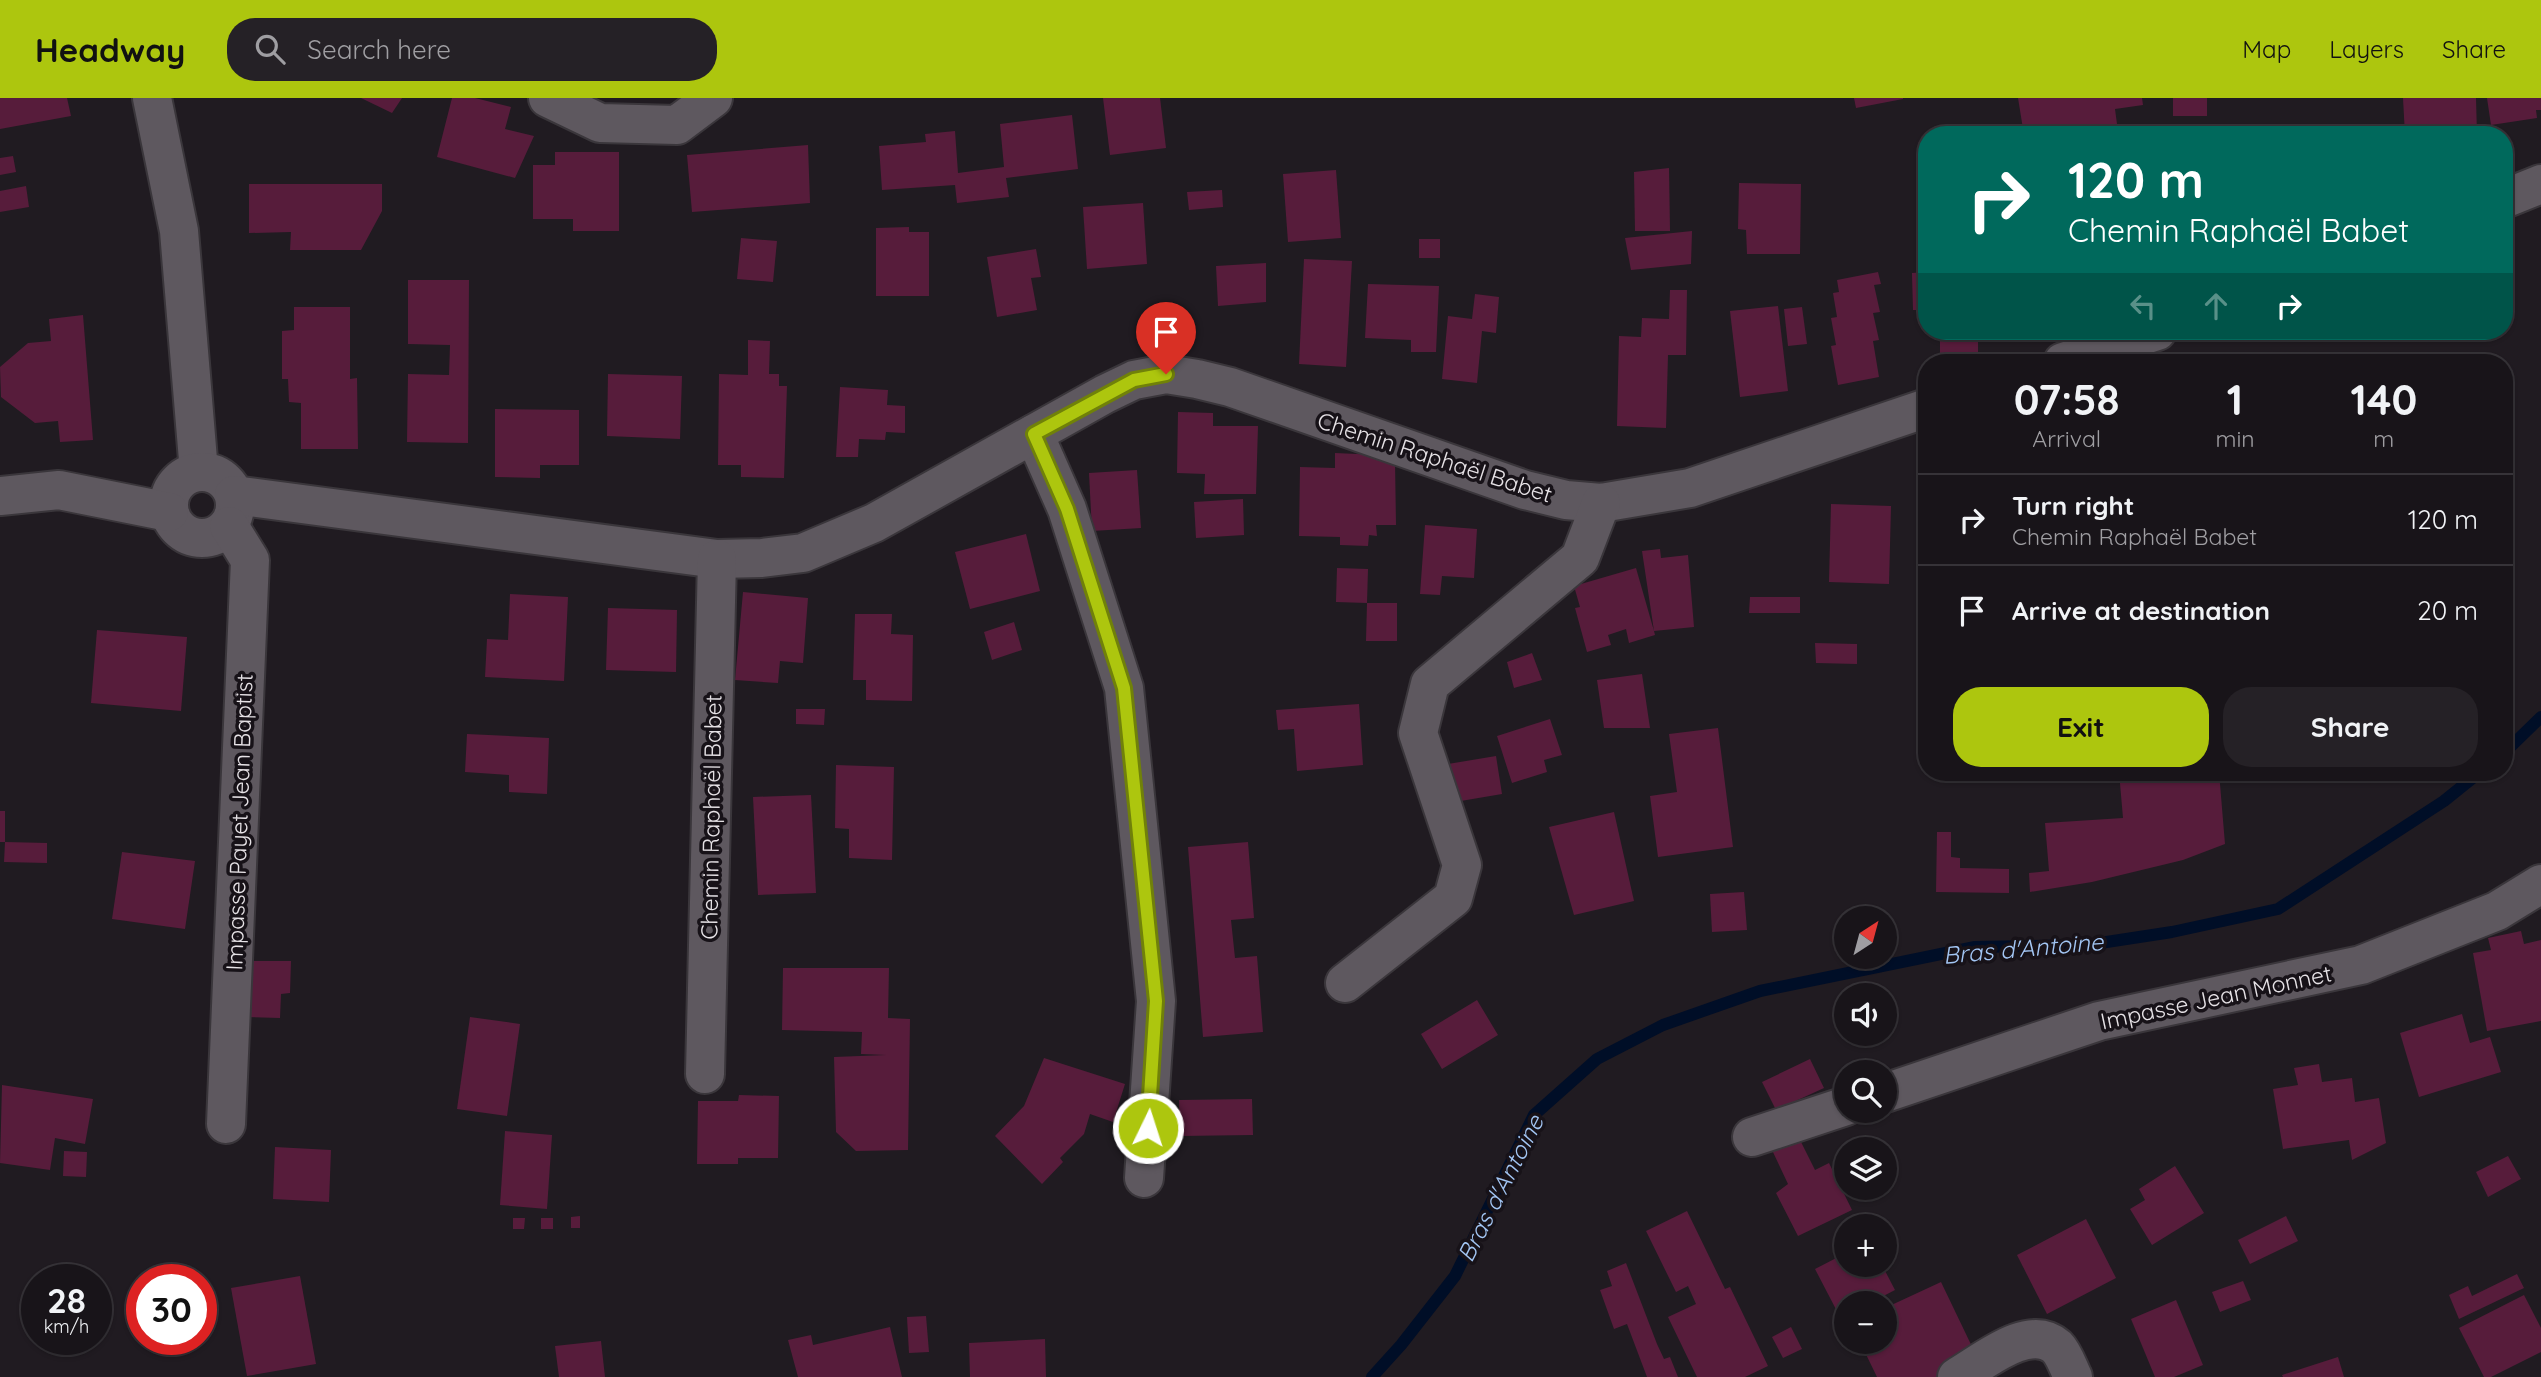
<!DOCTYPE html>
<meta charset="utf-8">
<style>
:root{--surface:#181419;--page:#252126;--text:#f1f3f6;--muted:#9f9ea2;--line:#363338;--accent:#adc60e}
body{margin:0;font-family:Quicksand,sans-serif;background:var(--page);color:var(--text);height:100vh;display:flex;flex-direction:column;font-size:26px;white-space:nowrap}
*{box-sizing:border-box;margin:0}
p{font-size:23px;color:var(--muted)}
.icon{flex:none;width:38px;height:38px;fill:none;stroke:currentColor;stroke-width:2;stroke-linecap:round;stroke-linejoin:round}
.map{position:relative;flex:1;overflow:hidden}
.side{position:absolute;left:1918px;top:256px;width:595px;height:427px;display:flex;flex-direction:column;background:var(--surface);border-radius:28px;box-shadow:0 2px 5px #0004,0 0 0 2px var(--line)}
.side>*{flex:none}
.guide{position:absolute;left:1918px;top:28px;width:595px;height:214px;border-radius:28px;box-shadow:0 2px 5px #0004,0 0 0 2px var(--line);background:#00695c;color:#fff;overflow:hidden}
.needle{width:46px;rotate:36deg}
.buttons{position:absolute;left:1834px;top:808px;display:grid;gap:14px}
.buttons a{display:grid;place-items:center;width:63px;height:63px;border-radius:50%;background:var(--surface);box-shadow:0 2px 5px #0004,0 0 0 2px var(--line);font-size:35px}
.speed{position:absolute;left:21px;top:1166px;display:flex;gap:14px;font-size:35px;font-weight:700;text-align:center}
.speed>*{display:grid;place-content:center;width:91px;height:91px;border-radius:50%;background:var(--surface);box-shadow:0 2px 5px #0004,0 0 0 2px var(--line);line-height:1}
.speed small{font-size:18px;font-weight:400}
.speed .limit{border:10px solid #d22;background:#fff;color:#111}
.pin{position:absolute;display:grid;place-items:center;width:60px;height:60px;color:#fff;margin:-72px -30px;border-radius:50% 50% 50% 0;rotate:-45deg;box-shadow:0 0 7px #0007}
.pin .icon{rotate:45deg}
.me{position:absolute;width:77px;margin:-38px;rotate:4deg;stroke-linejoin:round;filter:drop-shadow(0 0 5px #0008)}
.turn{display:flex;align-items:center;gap:24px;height:147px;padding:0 35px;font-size:32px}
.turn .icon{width:91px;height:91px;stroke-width:2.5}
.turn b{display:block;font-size:49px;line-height:60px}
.lanes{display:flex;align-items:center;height:66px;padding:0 35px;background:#0003;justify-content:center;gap:35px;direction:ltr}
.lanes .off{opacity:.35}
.eta{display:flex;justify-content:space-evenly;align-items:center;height:119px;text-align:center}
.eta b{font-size:42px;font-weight:800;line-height:49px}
.cta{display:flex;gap:14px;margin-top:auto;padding:14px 35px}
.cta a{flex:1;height:80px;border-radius:28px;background:var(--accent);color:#111;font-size:28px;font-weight:800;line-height:80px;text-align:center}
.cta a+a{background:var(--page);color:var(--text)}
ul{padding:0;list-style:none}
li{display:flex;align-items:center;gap:21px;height:91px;padding:0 35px;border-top:2px solid var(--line)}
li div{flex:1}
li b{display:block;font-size:26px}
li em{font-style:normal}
header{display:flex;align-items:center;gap:42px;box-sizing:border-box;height:98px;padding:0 35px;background:var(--accent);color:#111}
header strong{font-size:33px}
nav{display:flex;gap:38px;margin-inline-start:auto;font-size:24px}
.search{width:490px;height:63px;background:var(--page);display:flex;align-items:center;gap:18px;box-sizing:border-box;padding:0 24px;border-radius:28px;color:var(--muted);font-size:26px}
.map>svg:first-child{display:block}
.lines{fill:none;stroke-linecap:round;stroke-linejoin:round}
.stream{stroke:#000e27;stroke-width:12}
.building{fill:#571c3b}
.street-casing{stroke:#3a363b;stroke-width:42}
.street{stroke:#5e585f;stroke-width:38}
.route-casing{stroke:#708109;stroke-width:18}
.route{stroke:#adc60e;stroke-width:12}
.labels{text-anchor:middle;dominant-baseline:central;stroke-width:7;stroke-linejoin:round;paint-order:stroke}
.street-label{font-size:23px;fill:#e6e2e6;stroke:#171218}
.water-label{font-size:24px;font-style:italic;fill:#a3c6f4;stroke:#171218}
</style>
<header>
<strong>Headway</strong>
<div class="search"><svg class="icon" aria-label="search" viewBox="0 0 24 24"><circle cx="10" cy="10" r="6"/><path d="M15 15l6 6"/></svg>Search here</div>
<nav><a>Map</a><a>Layers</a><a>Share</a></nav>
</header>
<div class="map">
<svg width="2541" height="1279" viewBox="0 0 2541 1279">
<rect width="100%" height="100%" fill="#201b21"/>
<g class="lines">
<g class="stream">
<path d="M2504 655 2541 619"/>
<path d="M1372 1279 1401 1247 1455 1178 1534 1017 1597 961 1663 927 1760 893 1975 849 2087 847 2172 834 2278 811 2444 703 2480 674"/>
</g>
</g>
<g class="building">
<path d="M0 0H67L71 18 0 31Z"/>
<path d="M361 0H402L392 15Z"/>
<path d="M452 0H475L511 9 505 31 534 38 515 80 437 59Z"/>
<path d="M1103 0H1160L1166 50 1110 57Z"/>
<path d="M1854 0H1903V1L1856 10Z"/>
<path d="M2018 0H2142L2143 7 2115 11 2117 26 2055 37H2024Z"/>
<rect x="2173" y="0" width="34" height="18"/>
<path d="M2403 0H2476L2477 37H2405Z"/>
<path d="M2487 0H2541V12H2536L2537 20 2491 27Z"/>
<path d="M1072 17 1078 71 1006 80 1009 99 957 105 955 87 882 92 879 48 926 44 925 36 955 33 958 75 1004 69 1000 26Z"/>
<path d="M808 47 810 105 692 114 687 57Z"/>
<path d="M555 54H619V133H573V121H533V67H555Z"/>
<path d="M13 58 16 74 0 77V60Z"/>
<path d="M1669 70 1670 133H1635L1634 74Z"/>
<path d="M1336 72 1341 140 1288 144 1283 76Z"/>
<path d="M1739 85 1801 86 1800 156H1747L1746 132 1738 131Z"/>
<path d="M249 86H382V113L361 152H290L291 134 249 135Z"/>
<path d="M26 88 29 109 0 114V93Z"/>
<path d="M1222 92 1223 109 1189 112 1187 94Z"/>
<path d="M1143 105 1147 166 1087 171 1083 109Z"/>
<path d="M909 129V134H929V198H876V130Z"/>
<path d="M1692 133 1691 166 1631 172 1625 140Z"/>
<path d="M741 140 777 143 773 184 737 181Z"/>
<rect x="1419" y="141" width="21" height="19"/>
<path d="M1036 151 1041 179 1031 180 1037 212 997 219 987 159Z"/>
<path d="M1304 161 1352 163 1346 269 1299 266Z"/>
<path d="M1266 165V204L1218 208 1216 168Z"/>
<path d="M1878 174 1881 186 1874 187 1880 214 1873 215 1879 242 1873 243 1879 279 1838 287 1831 248 1836 247 1831 220 1837 219 1833 195 1839 194 1837 182Z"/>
<path d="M1927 174V212H1913L1912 175Z"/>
<path d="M408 182H469L468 345 407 344 408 276 449 277 450 247 408 246Z"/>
<path d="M1368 186 1439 188 1436 254H1411V242L1365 240Z"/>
<path d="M1670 192H1687L1686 257H1668L1666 330 1617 328 1619 238 1641 239 1642 220 1669 221Z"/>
<path d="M1475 196 1499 199 1496 235 1482 233 1477 285 1442 281 1448 218 1472 221Z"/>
<path d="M1778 208 1788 293 1740 299 1730 213Z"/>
<path d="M294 209H350V281L357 280 358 351H301V305L289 304 288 281H282V233L294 232Z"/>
<path d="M1802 209 1807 246 1788 248 1784 211Z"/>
<path d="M83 217 93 342 60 344 58 323 35 325 1 299 0 269 28 245 51 243 49 221Z"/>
<path d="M1940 233H1978V256L1940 257Z"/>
<path d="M748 242 770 243 769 276H779V288H787L784 380 741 379V367H718L719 276 748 277Z"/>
<path d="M608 276 682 278 680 341 607 338Z"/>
<path d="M840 289 888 292 887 307 905 308V335L886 334 885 342 859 341 858 359H836Z"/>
<path d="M495 311 579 312V367H540V380L495 379Z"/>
<path d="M1178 314 1213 315V328H1258L1256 396H1204L1205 376 1177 375Z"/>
<path d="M1335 355 1379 357 1395 363 1396 427H1376L1377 438 1369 437 1368 448 1340 447V439L1299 438 1300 369 1335 370Z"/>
<path d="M1137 372 1141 430 1092 433 1089 375Z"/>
<path d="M1243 401 1244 437 1196 440 1194 404Z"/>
<path d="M1831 406 1891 408 1889 486 1829 484Z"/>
<path d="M1425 427 1477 431 1474 480 1442 478 1440 497 1420 496Z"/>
<path d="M1026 436 1040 493 970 511 955 454Z"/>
<path d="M1660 451 1661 460 1688 457 1694 529 1654 533 1655 537 1629 545 1626 531 1608 537 1611 547 1587 554 1575 510 1580 509 1574 488 1636 470 1654 533 1642 453Z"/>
<path d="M1337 470 1368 471 1367 505 1336 504Z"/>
<path d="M743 494 808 500 803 565 780 563 778 585 735 582Z"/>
<path d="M510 496 568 499 564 583 485 579 487 541 508 542Z"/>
<path d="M1750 499H1800V515H1749Z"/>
<path d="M1367 505H1397V543H1366Z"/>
<path d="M608 510 677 512 676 574 606 572Z"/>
<path d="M855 516H892L891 536 913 537 912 603 866 602V582H853Z"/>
<path d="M1014 524 1022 552 992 562 984 534Z"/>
<path d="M97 532 187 539 181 613 91 605Z"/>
<path d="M1815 545 1857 546V566L1816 565Z"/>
<path d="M1532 555 1542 582 1514 590 1507 564Z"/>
<path d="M1642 576 1650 630H1604L1597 582Z"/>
<path d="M1359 606 1363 667 1297 673 1294 631 1278 632 1276 612Z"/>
<path d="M796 611H825L824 627 796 626Z"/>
<path d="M1550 621 1562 657 1544 662 1547 674 1512 685 1497 638Z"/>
<path d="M1718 630 1733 749 1658 759 1650 698 1677 694 1669 636Z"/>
<path d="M467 636 549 640 547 696 509 694V677L465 674Z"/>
<path d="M1496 658 1502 696 1449 705 1442 667Z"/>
<path d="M836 667 894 669 892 762 849 760V731L835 730Z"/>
<path d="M2119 674H2219L2225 746 2183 762 2092 784 2030 794 2029 775 2049 773 2045 725 2123 720Z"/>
<path d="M811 697 816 795 758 797 753 699Z"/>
<path d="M0 713H5V744L47 745V765L4 764 5 744H0Z"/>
<path d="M1614 714 1634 803 1574 817 1549 729Z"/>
<path d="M1937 734H1951V759L1960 760V770L2009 771V795L1936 794Z"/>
<path d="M1248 744 1254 820 1231 822 1235 860 1257 858 1263 934 1203 939 1188 749Z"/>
<path d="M122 754 195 763 185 831 112 821Z"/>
<path d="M1744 794 1747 832 1712 834 1710 796Z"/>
<path d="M2521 833 2524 846 2541 842V923L2487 933 2473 855 2491 852 2488 840Z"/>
<path d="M244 863H291L290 895 281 896 280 920 243 919Z"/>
<path d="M783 870H889L888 920 910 921 908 1052 856 1053 836 1034 834 959 886 957 861 956 862 934 782 932Z"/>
<path d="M1477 902 1498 937 1442 971 1421 936Z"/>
<path d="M2462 916 2470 945 2490 939 2501 974 2419 999 2400 935Z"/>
<path d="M470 919 520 926 507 1018 457 1011Z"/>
<path d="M1044 960 1125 986 1113 1024 1090 1016 1084 1036 1060 1060 1063 1064 1042 1086 995 1038 1024 1008Z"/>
<path d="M1810 961 1824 990 1776 1012 1762 984Z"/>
<path d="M2319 966 2322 984 2352 980 2355 1004 2379 1000 2386 1045 2352 1062 2349 1042 2283 1051 2273 991 2298 987 2294 970Z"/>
<path d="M2 987 93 1001 85 1046 55 1040 50 1072 0 1065Z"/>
<path d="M739 997 779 998 778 1060H738V1066H697L698 1003H738Z"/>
<path d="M1252 1001 1253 1037 1180 1038 1179 1002Z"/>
<path d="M505 1033 552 1037 547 1111 500 1107Z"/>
<path d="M1799 1040 1815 1072 1829 1065 1852 1112 1798 1138 1776 1095 1788 1086 1772 1052Z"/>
<path d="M275 1049 331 1052 329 1104 273 1101Z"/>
<path d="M64 1053 87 1054 86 1079 63 1078Z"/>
<path d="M2508 1058 2521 1081 2488 1099 2476 1074Z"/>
<path d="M2175 1068 2204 1115 2152 1147 2130 1111 2145 1102 2139 1091Z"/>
<path d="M1687 1113 1725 1191 1730 1189 1768 1268 1745 1279H1697L1668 1219 1696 1206 1688 1188 1676 1194 1646 1133Z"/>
<path d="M580 1118V1130H571V1119Z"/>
<path d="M2286 1118 2298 1143 2250 1166 2238 1142Z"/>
<path d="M513 1120H525L524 1131H513Z"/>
<rect x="541" y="1120" width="12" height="11"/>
<path d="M2086 1121 2116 1180 2047 1216 2017 1157Z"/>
<path d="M1846 1155V1167H1882L1895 1192 1868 1206H1846V1216L1840 1219 1815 1171Z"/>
<path d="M1626 1165 1657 1246 1664 1261 1670 1259 1678 1279H1647L1627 1226 1614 1231 1600 1192 1612 1188 1607 1173Z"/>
<path d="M2517 1176 2524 1190 2459 1221 2449 1197 2468 1188 2472 1198Z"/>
<path d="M300 1178 316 1266 247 1278 231 1190Z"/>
<path d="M2243 1183 2251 1202 2220 1214 2212 1194Z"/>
<path d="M1941 1184 1977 1259 1936 1279H1877L1860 1244H1885V1210Z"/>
<path d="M2524 1197 2541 1230V1254L2491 1279H2484L2459 1230Z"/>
<path d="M2176 1202 2203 1267 2174 1279H2155L2131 1221Z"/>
<path d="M926 1218 929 1254 909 1255 907 1219Z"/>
<path d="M890 1229 902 1279H798L788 1242 811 1237 813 1247Z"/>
<path d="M1791 1229 1802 1251 1783 1260 1772 1239Z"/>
<path d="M1045 1241 1046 1279H970L969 1245Z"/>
<path d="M601 1243 605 1279H559L555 1248Z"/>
<path d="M2338 1259 2344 1279H2283L2282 1277Z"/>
</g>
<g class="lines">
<defs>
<g id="street">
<path d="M152 0 179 133 199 374"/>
<path d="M548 0 600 25 677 27 713 0"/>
<path d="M2504 101 2541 86"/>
<path d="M2063 264 2157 233"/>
<path d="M1034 336 1067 411 1124 590 1156 903 1144 1080"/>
<circle cx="202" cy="407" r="33"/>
<path d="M234 397 717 461 762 460 803 455 874 425 1105 296 1134 282 1166 276 1197 281 1230 289 1525 392 1566 402 1601 405 1690 390 1927 310"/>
<path d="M0 398 59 392 169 414"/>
<path d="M1345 885 1453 800 1462 767 1418 635 1430 586 1580 460 1601 405"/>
<path d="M705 976 717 461"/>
<path d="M1885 995 2099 923 2361 867 2497 813 2541 786"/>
<path d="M226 1026 250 462 229 428"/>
<path d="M1752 1039 1846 1008"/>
<path d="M1957 1279C1982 1265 2029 1224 2057 1249 2064 1256 2069 1271 2073 1279"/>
</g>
</defs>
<use href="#street" class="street-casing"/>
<use href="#street" class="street"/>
</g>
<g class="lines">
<defs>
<path id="route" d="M1148 1030 1156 903 1124 590 1067 411 1034 336 1134 282 1166 276"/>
</defs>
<use href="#route" class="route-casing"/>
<use href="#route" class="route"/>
</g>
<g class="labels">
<g class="street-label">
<text transform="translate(1435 359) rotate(18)">Chemin Raphaël Babet</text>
<text transform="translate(711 719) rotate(-89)">Chemin Raphaël Babet</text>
<text transform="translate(239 724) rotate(-88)">Impasse Payet Jean Baptist</text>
<text transform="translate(2216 899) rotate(-12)">Impasse Jean Monnet</text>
</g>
<g class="water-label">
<text transform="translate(2023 850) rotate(-5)">Bras d'Antoine</text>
<text transform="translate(1500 1090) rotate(-63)">Bras d'Antoine</text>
</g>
</g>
</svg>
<div class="buttons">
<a><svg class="needle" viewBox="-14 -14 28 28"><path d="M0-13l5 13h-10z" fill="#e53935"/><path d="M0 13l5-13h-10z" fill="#9f9ea2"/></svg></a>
<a><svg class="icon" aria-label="sound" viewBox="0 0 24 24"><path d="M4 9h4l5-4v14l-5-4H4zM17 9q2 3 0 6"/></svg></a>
<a><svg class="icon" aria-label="search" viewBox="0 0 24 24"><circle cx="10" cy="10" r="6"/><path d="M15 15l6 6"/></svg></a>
<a><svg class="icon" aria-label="layers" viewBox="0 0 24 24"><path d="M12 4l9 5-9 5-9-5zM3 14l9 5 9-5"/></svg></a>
<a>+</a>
<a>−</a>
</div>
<div class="speed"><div>28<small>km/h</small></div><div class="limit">30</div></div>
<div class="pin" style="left:1166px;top:276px;background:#d93025"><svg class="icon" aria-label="arrive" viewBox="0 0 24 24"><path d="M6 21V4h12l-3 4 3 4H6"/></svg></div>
<svg class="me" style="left:1148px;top:1030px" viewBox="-20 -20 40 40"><circle r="17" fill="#adc60e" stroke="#fff" stroke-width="3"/><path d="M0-11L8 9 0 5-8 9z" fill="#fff"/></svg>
<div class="guide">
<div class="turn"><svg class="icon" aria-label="right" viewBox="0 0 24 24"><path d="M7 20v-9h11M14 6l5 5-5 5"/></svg><div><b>120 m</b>Chemin Raphaël Babet</div></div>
<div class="lanes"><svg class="icon off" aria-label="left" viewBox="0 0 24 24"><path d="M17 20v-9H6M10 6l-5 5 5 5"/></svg><svg class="icon off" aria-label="ahead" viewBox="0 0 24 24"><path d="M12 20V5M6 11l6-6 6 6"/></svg><svg class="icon" aria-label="right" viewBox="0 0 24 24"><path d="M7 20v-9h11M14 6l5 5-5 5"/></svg></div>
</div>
<section class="side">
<div class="eta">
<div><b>07:58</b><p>Arrival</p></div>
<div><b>1</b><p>min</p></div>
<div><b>140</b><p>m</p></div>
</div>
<ul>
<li><svg class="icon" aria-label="right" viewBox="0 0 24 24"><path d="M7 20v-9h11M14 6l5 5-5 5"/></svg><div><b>Turn right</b><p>Chemin Raphaël Babet</p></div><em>120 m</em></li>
<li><svg class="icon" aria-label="arrive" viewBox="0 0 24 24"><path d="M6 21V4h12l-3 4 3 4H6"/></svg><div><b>Arrive at destination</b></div><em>20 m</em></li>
</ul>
<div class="cta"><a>Exit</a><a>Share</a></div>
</section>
</div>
